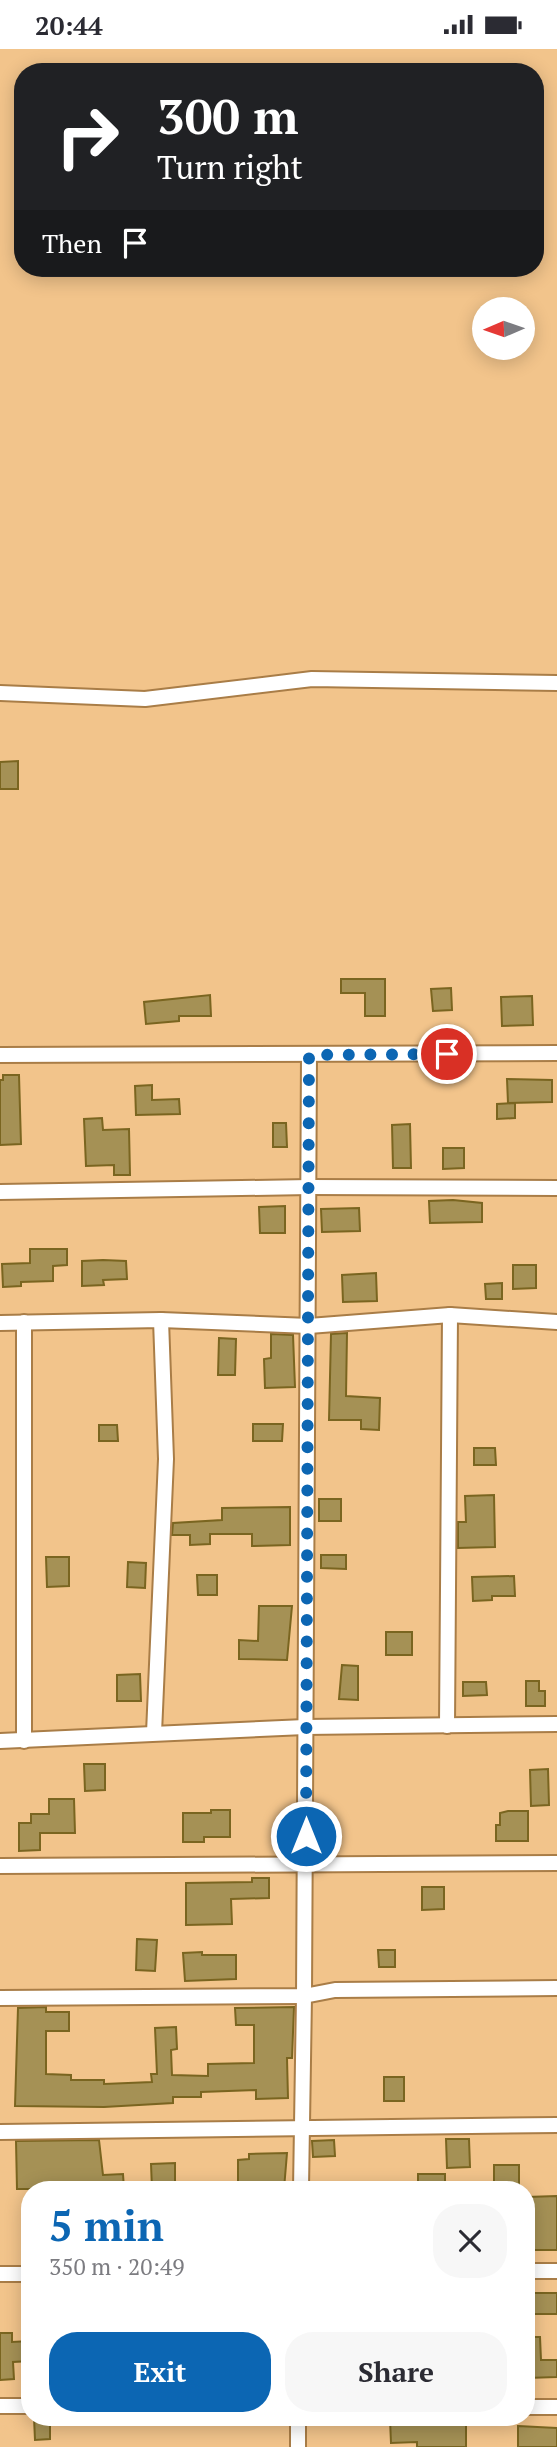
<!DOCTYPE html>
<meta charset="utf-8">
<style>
:root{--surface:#fff;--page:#f7f7f7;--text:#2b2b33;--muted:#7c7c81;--accent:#0c66b3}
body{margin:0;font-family:"PT Serif",serif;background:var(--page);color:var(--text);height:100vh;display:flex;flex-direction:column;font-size:26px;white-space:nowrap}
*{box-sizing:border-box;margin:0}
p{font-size:23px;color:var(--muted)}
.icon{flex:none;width:38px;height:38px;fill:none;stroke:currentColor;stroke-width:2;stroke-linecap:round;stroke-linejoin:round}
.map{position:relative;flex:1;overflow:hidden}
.side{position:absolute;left:21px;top:2132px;width:514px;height:245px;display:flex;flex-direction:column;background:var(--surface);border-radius:28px;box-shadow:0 4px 18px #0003}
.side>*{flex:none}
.hud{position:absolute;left:14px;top:14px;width:530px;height:214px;border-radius:28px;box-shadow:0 4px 18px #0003;background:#202124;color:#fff;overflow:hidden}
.needle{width:46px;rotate:268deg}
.controls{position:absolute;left:472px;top:248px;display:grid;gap:14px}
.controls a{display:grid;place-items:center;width:63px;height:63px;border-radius:50%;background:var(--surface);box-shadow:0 4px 18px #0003;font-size:35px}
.pin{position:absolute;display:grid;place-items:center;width:60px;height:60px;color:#fff;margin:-30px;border:4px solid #fff;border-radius:50%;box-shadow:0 2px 7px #0007}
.me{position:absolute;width:77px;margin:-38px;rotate:0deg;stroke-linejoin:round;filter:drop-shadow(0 0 5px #0008)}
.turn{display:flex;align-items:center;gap:24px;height:147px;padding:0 28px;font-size:32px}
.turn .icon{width:91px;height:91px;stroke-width:2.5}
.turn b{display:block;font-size:49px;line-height:60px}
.then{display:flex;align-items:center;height:66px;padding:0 28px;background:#0003;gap:14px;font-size:26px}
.round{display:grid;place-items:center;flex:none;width:74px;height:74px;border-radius:28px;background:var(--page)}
.head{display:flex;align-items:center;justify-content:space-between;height:119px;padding:0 28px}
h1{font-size:42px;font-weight:800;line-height:52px;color:var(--accent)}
.cta{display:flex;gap:14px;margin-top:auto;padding:14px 28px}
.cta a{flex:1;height:80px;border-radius:28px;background:var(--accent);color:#fff;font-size:28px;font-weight:800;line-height:80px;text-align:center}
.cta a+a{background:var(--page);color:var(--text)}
.status{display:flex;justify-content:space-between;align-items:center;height:49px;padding:0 35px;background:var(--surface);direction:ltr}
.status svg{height:19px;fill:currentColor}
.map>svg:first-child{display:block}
.building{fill:#a59155;stroke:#7a6520;stroke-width:2}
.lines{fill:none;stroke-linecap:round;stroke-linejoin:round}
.minor-casing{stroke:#a97d47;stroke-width:18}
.minor{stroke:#fff;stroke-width:14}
.route{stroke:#0c66b3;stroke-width:12;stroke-dasharray:0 21.6}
</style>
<div class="status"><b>20:44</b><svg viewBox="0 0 49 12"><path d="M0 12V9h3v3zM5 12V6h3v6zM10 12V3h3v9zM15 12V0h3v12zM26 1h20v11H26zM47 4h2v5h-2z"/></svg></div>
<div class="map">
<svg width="557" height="2398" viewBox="0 0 557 2398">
<rect width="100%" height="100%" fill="#f2c48b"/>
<g class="building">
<path d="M18 712V740H0V713Z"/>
<path d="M341 930H385V967H365V944H341Z"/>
<path d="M451 939 452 961 433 962 431 940Z"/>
<path d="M210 946 211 967H179V972L146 975 144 953Z"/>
<path d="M532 947 533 976 502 977 501 948Z"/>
<path d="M3 1026H19L21 1095 0 1096V1031H3Z"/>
<path d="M507 1030 552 1031V1053L508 1054Z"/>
<path d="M152 1036V1051L179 1050 180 1065 136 1066 135 1037Z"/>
<path d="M515 1054V1069L497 1070V1055Z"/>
<path d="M102 1069 103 1081 129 1080 130 1126H114V1116L86 1117 84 1070Z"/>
<path d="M273 1074H286L287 1098H273Z"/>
<path d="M410 1075 411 1119H393L392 1076Z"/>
<path d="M443 1099H464V1119L443 1120Z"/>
<path d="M453 1151 482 1154V1173L430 1174 429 1152Z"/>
<path d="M285 1157V1184H260L259 1158Z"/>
<path d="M359 1159 360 1182 322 1183 321 1160Z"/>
<path d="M30 1200H67V1216L53 1217V1232L21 1233V1237L3 1238 2 1215 30 1214Z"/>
<path d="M103 1211 126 1212 127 1230 103 1231 104 1236 82 1237V1212Z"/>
<path d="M513 1216H536V1239L513 1240Z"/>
<path d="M376 1224 377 1252 343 1253 342 1226Z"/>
<path d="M502 1234V1250H486L485 1235Z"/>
<path d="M347 1284 346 1347 380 1349 379 1381 361 1380V1371H329L331 1285Z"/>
<path d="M271 1285 293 1286 295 1338 265 1339 264 1310 271 1309Z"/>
<path d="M219 1289 236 1290 235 1326H218Z"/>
<path d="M253 1375H283L282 1392H253Z"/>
<path d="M99 1376H117L118 1392H99Z"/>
<path d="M474 1399H495L496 1416H474Z"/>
<path d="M494 1446 495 1498 458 1499V1473H466L465 1447Z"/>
<rect x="319" y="1450" width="22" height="22"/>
<path d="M290 1458V1496L252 1497V1485H210V1495L190 1496V1486H172L173 1474 222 1471V1459Z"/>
<path d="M321 1506H346V1520L321 1519Z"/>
<path d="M46 1508H69V1537L47 1538Z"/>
<path d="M128 1513 146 1514 145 1539 127 1538Z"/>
<path d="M197 1526H217V1546H198Z"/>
<path d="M514 1527 515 1547H492V1551L473 1552 472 1528Z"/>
<path d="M259 1557H292L287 1611 239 1610V1591L258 1592Z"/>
<rect x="386" y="1583" width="26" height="23"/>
<path d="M342 1616 358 1617V1651L339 1650Z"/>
<path d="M140 1625 141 1652H117V1626Z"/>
<path d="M526 1632H539V1642H545V1657H526Z"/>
<path d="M463 1633H486L487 1646 463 1647Z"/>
<path d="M84 1715H105V1741L85 1742Z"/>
<path d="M548 1720 549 1756 531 1757 530 1721Z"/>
<path d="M49 1750H74L75 1784H40V1801L19 1802V1774H31V1765H49Z"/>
<path d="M211 1761H230V1788H204V1793H183V1764H211Z"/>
<path d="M508 1762H528V1792H496V1776H500V1764Z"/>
<path d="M252 1829H269V1849L231 1850 232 1875 186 1876V1834L252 1833Z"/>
<path d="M422 1838H444V1860L422 1861Z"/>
<path d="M137 1890 157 1891 155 1922 136 1921Z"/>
<path d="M378 1901H395V1918H379Z"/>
<path d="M202 1903V1906H236V1930L185 1932 183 1904Z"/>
<path d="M46 1958V1963H69V1982H46V2025L71 2026V2031H104V2035L152 2033 151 2025H157L155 1979 176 1978 177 2000 171 2001 172 2026 208 2027V2015L254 2014V1976H236L235 1959 294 1958 292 2009H287L288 2049 256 2050V2041L201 2043V2048H173V2054L104 2058 15 2057 18 1959Z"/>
<rect x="384" y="2028" width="20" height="24"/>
<path d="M446 2090H469L470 2118 447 2119Z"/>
<path d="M99 2091 103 2126 123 2125 124 2140H17L16 2092Z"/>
<path d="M334 2091 335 2107 313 2108 312 2092Z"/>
<path d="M287 2104 284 2140 238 2138V2111L249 2110V2105Z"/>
<path d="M175 2114V2140H152L151 2115Z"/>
<rect x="494" y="2116" width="25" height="24"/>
<rect x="418" y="2125" width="27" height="15"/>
<path d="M557 2147V2201H527V2148Z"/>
<rect x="531" y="2244" width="26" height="21"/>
<path d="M0 2284H12V2293L30 2292V2312L13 2313 14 2330 0 2331Z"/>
<path d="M527 2288H540L541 2311H557V2328L527 2329Z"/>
<path d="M34 2368H50V2390L35 2391Z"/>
<path d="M418 2368H466V2398H417V2393L391 2394 390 2370Z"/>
<path d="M518 2377 557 2379V2398H518Z"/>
</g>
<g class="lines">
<defs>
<g id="minor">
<path d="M0 644 145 650 312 630 557 634"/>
<path d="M0 1006 557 1004"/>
<path d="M0 1143 310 1138 557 1139"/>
<path d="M24 1273V1692"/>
<path d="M0 1274 161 1271 309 1277 450 1266 557 1273"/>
<path d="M447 1677 450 1266"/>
<path d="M154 1684 166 1410 161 1271"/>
<path d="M0 1692 305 1678 557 1675"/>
<path d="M0 1817 557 1814"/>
<path d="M0 1949 304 1947 309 1006"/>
<path d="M0 2083 557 2076"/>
<path d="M301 2140 304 1947 335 1941 557 1939"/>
<path d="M527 2222H557"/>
<path d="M0 2225H30"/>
<path d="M0 2357H30"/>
<path d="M527 2358H557"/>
<path d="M298 2398V2368"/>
</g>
</defs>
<use href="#minor" class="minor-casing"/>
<use href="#minor" class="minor"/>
</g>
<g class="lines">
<path class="route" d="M306 1787 309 1006 447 1005"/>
</g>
</svg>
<div class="controls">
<a><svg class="needle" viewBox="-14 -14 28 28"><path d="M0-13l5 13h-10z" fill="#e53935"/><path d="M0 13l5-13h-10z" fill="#7c7c81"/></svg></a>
</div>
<div class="pin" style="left:447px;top:1005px;background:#d93025"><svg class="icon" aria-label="arrive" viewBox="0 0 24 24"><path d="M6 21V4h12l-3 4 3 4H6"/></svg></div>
<svg class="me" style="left:306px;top:1787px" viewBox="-20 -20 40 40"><circle r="17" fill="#0c66b3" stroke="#fff" stroke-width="3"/><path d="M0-11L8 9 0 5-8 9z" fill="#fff"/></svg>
<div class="hud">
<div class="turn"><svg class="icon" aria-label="right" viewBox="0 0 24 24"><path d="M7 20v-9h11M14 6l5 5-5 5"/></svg><div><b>300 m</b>Turn right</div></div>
<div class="then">Then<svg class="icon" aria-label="arrive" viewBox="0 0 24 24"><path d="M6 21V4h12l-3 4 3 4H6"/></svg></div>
</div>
<section class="side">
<div class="head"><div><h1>5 min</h1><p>350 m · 20:49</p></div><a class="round"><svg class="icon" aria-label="close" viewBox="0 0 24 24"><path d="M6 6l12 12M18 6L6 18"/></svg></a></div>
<div class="cta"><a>Exit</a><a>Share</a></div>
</section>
</div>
